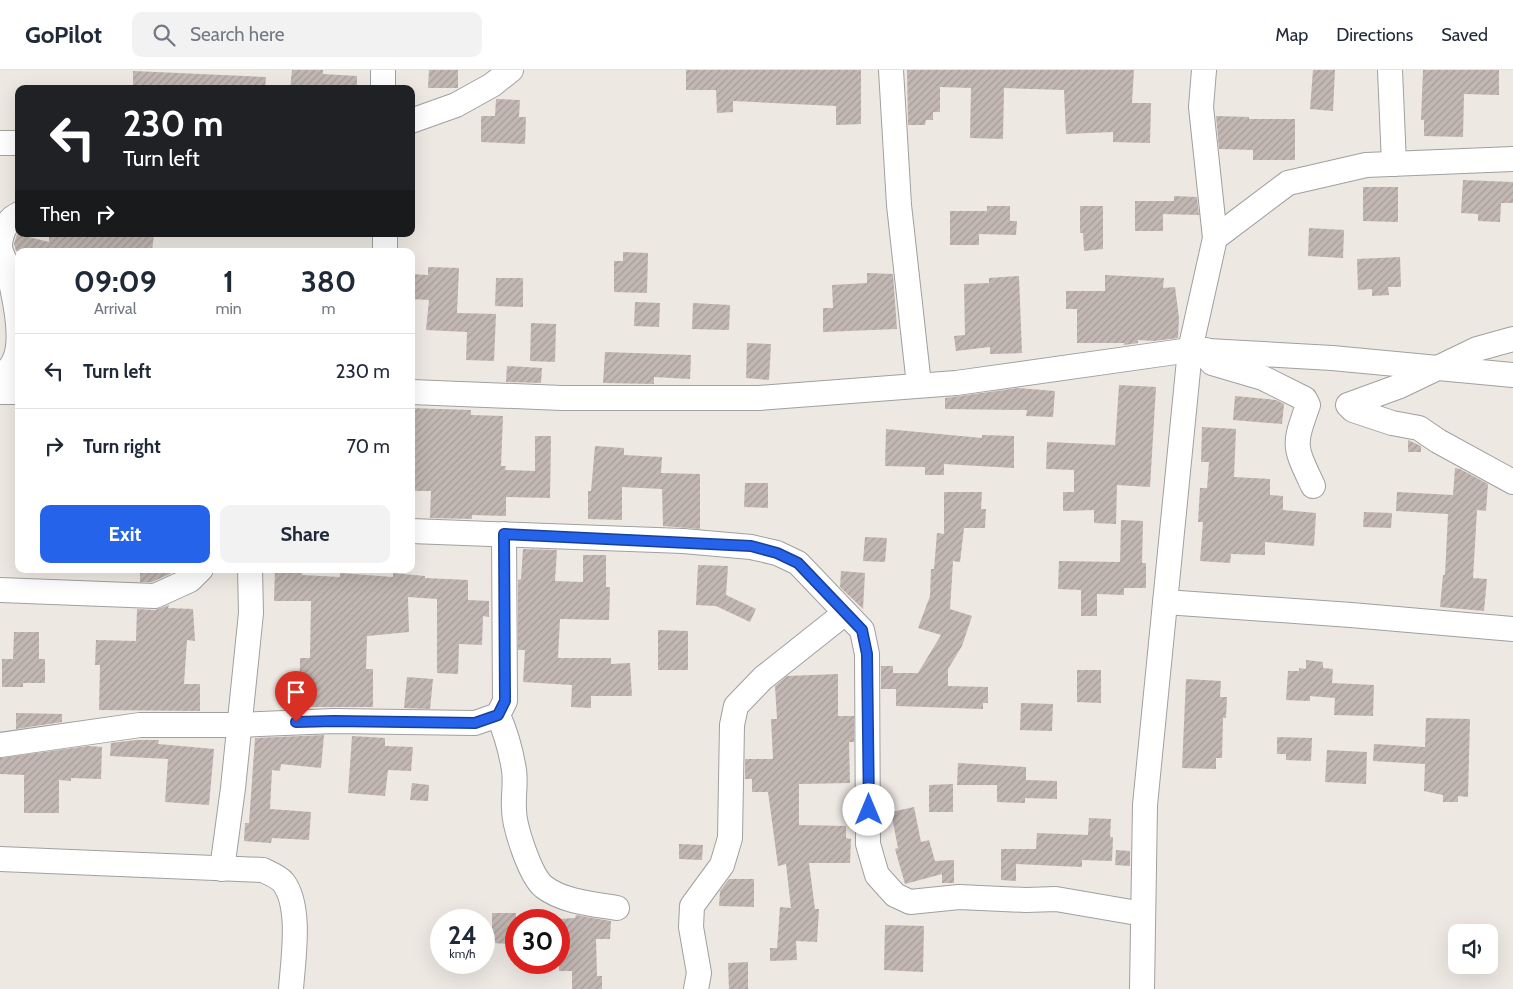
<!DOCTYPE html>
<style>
:root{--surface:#fff;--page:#f2f2f3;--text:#1f2937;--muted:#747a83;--line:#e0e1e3;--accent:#2563eb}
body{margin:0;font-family:Cabin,sans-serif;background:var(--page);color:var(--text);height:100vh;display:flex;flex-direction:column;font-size:19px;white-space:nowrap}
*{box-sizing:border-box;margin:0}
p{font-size:16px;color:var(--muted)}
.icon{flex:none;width:28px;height:28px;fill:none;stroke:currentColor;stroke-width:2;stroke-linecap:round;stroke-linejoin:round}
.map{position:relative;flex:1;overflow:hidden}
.details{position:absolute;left:15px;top:178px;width:400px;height:325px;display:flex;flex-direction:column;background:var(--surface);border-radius:10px;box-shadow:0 5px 20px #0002}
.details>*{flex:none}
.hud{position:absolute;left:15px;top:15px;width:400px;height:152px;border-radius:10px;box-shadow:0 5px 20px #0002;background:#202124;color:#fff;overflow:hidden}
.tools{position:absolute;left:1448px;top:854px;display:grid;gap:10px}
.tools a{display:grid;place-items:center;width:50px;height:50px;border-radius:10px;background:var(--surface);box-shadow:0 5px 20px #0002;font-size:25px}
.speed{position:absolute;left:430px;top:839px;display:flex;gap:10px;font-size:25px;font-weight:700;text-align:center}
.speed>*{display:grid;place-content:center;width:65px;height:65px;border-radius:50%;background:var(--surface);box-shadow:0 5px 20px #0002;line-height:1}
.speed small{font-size:12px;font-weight:400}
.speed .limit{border:8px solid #d22;background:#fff;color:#111}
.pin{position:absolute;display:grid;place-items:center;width:42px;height:42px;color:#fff;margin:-51px -21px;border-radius:50% 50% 50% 0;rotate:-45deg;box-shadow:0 0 5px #0007}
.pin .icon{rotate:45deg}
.me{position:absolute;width:55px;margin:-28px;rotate:0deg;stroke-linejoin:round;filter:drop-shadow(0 0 4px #0008)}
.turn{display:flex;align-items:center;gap:18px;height:105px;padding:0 25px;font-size:22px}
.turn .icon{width:65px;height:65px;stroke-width:2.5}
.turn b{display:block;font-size:35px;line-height:42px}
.then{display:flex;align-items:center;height:48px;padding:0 25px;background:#0003;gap:10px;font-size:19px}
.eta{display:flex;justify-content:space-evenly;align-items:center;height:85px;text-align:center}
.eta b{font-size:30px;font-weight:800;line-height:35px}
.cta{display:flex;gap:10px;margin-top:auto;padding:10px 25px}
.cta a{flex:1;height:58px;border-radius:10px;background:var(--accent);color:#fff;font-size:20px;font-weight:800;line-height:58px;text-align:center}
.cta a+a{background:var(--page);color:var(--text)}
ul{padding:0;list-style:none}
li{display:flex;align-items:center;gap:15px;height:75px;padding:0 25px;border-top:1px solid var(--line)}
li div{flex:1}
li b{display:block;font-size:19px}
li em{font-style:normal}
header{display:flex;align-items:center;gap:30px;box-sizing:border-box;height:70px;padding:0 25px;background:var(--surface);border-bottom:1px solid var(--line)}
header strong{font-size:24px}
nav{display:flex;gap:28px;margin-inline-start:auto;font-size:18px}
.search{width:350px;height:45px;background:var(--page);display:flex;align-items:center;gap:12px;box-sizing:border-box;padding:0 18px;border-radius:10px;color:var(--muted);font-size:19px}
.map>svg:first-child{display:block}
.building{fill:url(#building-hatch)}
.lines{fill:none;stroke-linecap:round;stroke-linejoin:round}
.minor-casing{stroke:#a0a0a0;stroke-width:26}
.minor{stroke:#fff;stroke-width:24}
.route-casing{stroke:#184099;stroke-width:12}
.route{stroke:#2563eb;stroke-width:9}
</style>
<header>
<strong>GoPilot</strong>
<div class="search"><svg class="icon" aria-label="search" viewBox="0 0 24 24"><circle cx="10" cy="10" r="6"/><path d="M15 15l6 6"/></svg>Search here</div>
<nav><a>Map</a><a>Directions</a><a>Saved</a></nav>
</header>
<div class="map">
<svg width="1513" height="919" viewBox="0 0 1513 919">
<defs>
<pattern id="building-hatch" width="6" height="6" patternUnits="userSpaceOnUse" patternTransform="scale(1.25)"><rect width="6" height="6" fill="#c2b7b2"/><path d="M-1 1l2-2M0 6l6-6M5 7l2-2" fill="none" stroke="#a69d98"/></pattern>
</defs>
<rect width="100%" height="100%" fill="#ede8e2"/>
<g class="building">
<path d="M292 0H323V4L357 6V19H290Z"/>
<path d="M429 0H458V18H428Z"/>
<path d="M686 0H861V54L836 55V36L733 31V42L717 43 716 20H686Z"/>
<path d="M907 0H1134L1132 33H1151L1150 73 1113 72V62L1066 64 1064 20 1004 18 1003 69 970 68 971 18 940 17V42H933V50H926L925 55H908Z"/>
<path d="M1313 0H1335L1333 41 1310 39Z"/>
<path d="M1423 0H1499V25L1464 24 1463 67 1424 66V50H1421Z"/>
<path d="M133 1 266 7 265 19H133Z"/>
<path d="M496 29 520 30 519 47H526L525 74 481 72V46H495Z"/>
<path d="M1216 46 1249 47V49H1295V90H1253V80L1219 79Z"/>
<path d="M1463 110 1513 112V133H1501L1500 152 1478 151V144L1461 143Z"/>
<path d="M1363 117H1398V152L1363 151Z"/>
<path d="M1174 126 1197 127 1199 145 1163 144V161H1135V131H1174Z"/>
<path d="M987 136H1010V151H1017L1016 165 979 164V175H950V141H987Z"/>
<path d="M1080 136H1103V179L1084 181 1083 163H1080Z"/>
<path d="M1309 158 1344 160 1343 188 1308 186Z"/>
<path d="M17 164 49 172V164L91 166V164H154L152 181H16L14 174Z"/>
<path d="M623 182 648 183 647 223 614 222V191H623Z"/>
<path d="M1400 187 1401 217H1388L1389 225 1372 226V219L1358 220 1357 189Z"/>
<path d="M428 197 459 198 457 243 496 244 494 291 466 290 467 262 426 260 429 230 411 229V204L428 205Z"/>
<path d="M867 203 893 204 897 259 823 262V238H833L832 215 867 213Z"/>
<path d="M1105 205 1164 208 1163 218 1175 217 1179 248 1178 268 1154 271 1138 270V273L1124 275V273H1077V239H1066V221H1105Z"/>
<path d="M1019 206 1022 283 990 284V277L956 281 954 266 965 265 964 214 989 213V208Z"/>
<path d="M496 208H523V237L495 236Z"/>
<path d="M635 232 660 233 659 257 634 256Z"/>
<path d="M693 233 730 235 729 260 692 259Z"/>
<path d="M531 253 556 254 555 292 530 291Z"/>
<path d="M747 273 771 274 769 310 746 308Z"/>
<path d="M605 282 691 285 690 309 654 307V314L603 313Z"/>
<path d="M507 296 542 298 541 313 506 312Z"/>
<path d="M1119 315 1156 317 1150 417 1117 415 1116 454 1094 453V440L1063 441V422H1074V400L1046 399 1047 372 1115 375Z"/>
<path d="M1018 318 1055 321 1053 347 1026 346 1027 340 945 339V328Z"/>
<path d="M1235 326 1276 330 1284 334 1282 354 1233 350Z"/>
<path d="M411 338 471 340V345L503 346 501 396H506L505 400 535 401V366H551L550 428 506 427V446L472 445V449L430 448 431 421H411Z"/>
<path d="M1202 357 1236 359 1234 407 1270 409V425L1283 426V440L1316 443 1314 476 1265 472V485L1231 484 1230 493 1200 491 1203 452H1198L1200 418H1207L1209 392H1201Z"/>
<path d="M886 359 982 368V365L1014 366V398L944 394V405H925V397L885 396Z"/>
<path d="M1408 370 1421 376V382H1408Z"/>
<path d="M595 376 624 378V385L662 387 661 403 700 404V459L663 456 662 419 622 417V450L588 449V421H591Z"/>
<path d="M1455 398 1460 399 1488 414 1486 441 1477 440 1473 508 1487 509 1484 541 1440 537 1443 505H1445L1448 444 1396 441 1397 422 1453 425Z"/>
<path d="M745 413H768V438L744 437Z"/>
<path d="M944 422H982L981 439H986L985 458H964L960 492 953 491 950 539 972 546 962 576 948 599V616L988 617V633H983V639L896 636V619H881V596H893V603H918L941 565 918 558 930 526 931 499H934L937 463 944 464Z"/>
<path d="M1364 442 1392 443 1391 458 1363 457Z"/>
<path d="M1121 450 1143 451 1142 493H1146V518H1124V525L1097 524V546H1081V520L1058 519 1059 491 1120 492Z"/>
<path d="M865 467 887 468 885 492 863 491Z"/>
<path d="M523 479 557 480 555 511 583 512V485H606V517H610L609 550 560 549 558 588H611V594L630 593 632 626H591V638L571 637 572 615 523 612 525 580H518V510L521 509Z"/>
<path d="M698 495 728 496 726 525 756 539 750 552 716 536 696 535Z"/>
<path d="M140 499H171L170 504 152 512H140Z"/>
<path d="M275 499 302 500V505L340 507V503L393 507V503L425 506V508L468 510V530L489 531V547L483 546 482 575 459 574 458 604 437 603V529L408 527 409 562 367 566 366 599H373V637H299L300 588H310L311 531H274Z"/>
<path d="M841 501 865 503 863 539 840 517Z"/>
<path d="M169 535 168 538 193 539 195 571 187 570 184 614H200V641L99 640 100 595H95L96 570 136 571 137 539 155 540Z"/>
<path d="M658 560 688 561V600H658Z"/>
<path d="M14 562H39V589H45V613H23V617H2V589H13Z"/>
<path d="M1306 590 1323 592V598L1333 599 1332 613 1374 615 1373 646 1334 645 1335 628 1310 626V631L1286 630 1288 601H1299V598L1306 599Z"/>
<path d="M1077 600H1101V633L1077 632Z"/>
<path d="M838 604V646H854V672H849L850 713 799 714V755L846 756V768L851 769 850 793H809L815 839H819L817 872 796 871 797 890 770 891V878H777L780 837 791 838 786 794 778 796 768 722H752V709H745V689H773L771 649H777L775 616 787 606Z"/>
<path d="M407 607 433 609 430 639 404 638Z"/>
<path d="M1186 609 1221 611 1220 627H1227L1226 648H1223L1222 688H1216V699L1182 698Z"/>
<path d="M1021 633 1053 634 1052 661 1020 660Z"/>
<path d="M16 643 62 644V652L16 659Z"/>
<path d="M1426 648 1470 649 1468 727 1458 726V732H1443V725L1424 721 1425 694 1373 691 1374 674 1425 677Z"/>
<path d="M324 665 321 698 281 694 280 701 272 700 270 739 311 742 309 770 272 768 271 773 244 771 245 753H249L255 668Z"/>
<path d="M352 666 385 668V676L413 677 411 701 388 700 385 726 348 723Z"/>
<path d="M1277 667 1312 668 1311 691 1286 690V684H1277Z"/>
<path d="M136 670H159L158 674 214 679 209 735 165 732 168 689 110 686 111 673Z"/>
<path d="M88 676 102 677 101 709 71 708V711L59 710V743H24V705L0 704V688Z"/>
<path d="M1327 680 1367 682 1366 714 1325 712Z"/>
<path d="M958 693 1026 697V710L1057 711V729L1025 728V733L997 732V715H957Z"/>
<path d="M412 713 429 715 428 731 410 730Z"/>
<path d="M953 714V742H929V715Z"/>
<path d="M914 737 921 772 929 770 935 791 954 790V813H942V804L905 814 895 779 898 778 891 742Z"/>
<path d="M1089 748 1111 749 1110 767H1113L1112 791 1082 790V797L1016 794V811L1001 810V779H1036L1037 763 1088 765Z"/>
<path d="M679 774 703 775 702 790 679 789Z"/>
<path d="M1116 780 1130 781V796L1115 795Z"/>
<path d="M729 809H754V837L719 836 720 821Z"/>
<path d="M492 843H516V861H512L511 874 492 873Z"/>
<path d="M576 845 611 851 610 869H596L597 906H602V919H572V901H559V849L575 848Z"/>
<path d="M885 855 924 856 923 902 884 900Z"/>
<path d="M748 892V919H729L728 893Z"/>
</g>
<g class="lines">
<defs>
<g id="minor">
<path d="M891 0 899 135 919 315"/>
<path d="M1390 0 1394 94"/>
<path d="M383 19V0"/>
<path d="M411 51 456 35 492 15 511 0"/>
<path d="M0 73H19"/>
<path d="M385 164V181"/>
<path d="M1215 168 1288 113 1366 95 1513 89"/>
<path d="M1513 269 1477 279 1400 316 1348 335 1353 340 1392 353 1419 358 1438 371 1513 412"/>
<path d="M1206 280 1207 287 1212 293 1263 308 1305 329 1308 335C1293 377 1294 375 1313 416"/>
<path d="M0 310C4 304 11 298 14 291 25 269 14 224 8 200 6 193 2 186 0 178 0 164 6 150 19 144"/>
<path d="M0 322H19"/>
<path d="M411 322 562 328H759L956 313 1190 280 1332 288 1513 305"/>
<path d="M411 461 683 471 751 477 777 483 798 493 862 560 867 584 868 774 877 805 895 825 910 832 959 827 1026 830 1056 829 1143 844"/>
<path d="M0 520 155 526 190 510 201 499"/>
<path d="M1165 532 1351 545 1513 559"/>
<path d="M498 645C506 663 511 681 514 700 516 713 513 726 514 739 514 756 530 806 544 817 564 832 593 834 617 838"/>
<path d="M0 675 140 655H238L334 651 475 653 498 645 505 631 504 464"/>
<path d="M0 789 263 800C269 803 279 807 283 812 302 836 293 890 291 919"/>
<path d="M222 799 233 718 251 543 250 499"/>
<path d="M696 919 699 903 691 857 692 836 722 795 730 768 732 655 736 636 763 608 845 543"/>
<path d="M1142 919 1145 735 1190 280 1215 168 1201 37 1204 0"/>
</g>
</defs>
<use href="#minor" class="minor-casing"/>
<use href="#minor" class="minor"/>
</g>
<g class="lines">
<defs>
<path id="route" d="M296 652 334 651 475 653 498 645 505 631 504 464 751 476 777 483 798 493 862 560 867 584 869 740"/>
</defs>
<use href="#route" class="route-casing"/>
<use href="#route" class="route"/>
</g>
</svg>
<div class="tools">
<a><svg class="icon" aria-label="sound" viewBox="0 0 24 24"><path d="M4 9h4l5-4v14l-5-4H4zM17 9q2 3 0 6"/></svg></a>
</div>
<div class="speed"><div>24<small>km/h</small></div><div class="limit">30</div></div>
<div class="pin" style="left:296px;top:652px;background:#d93025"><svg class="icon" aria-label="arrive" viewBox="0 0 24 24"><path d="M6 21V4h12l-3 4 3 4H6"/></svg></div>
<svg class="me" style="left:869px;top:740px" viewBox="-20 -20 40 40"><circle r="19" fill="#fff"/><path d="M0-13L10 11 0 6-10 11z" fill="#2563eb"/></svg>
<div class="hud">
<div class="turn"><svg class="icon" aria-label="left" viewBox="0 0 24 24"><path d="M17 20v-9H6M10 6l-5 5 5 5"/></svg><div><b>230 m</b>Turn left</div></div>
<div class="then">Then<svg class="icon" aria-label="right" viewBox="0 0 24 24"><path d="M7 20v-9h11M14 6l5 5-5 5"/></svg></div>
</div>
<section class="details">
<div class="eta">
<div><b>09:09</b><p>Arrival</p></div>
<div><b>1</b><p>min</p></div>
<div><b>380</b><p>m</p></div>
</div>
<ul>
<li><svg class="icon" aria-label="left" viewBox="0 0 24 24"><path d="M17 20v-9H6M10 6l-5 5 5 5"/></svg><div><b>Turn left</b></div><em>230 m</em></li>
<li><svg class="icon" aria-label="right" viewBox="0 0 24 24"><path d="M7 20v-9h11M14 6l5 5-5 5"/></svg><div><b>Turn right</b></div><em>70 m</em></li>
</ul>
<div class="cta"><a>Exit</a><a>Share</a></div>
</section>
</div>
